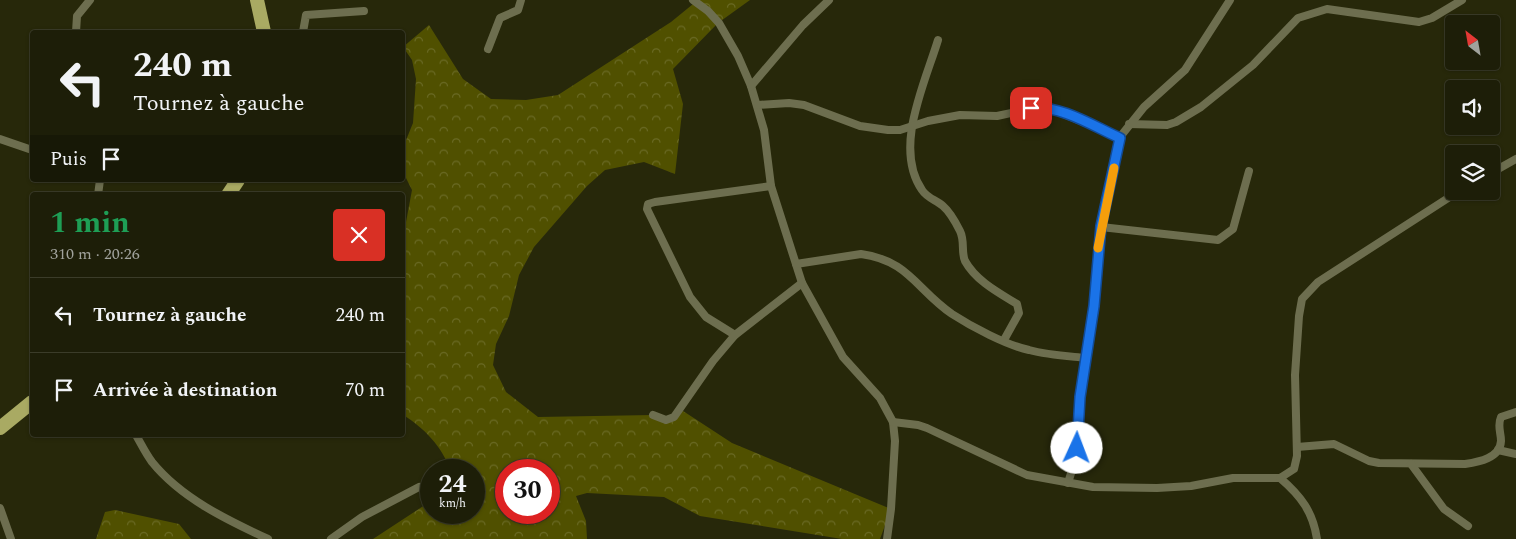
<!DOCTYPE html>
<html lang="fr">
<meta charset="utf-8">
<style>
:root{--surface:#1d1e08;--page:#2a2b16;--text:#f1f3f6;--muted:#a0a29c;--line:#3b3c29}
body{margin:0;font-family:Spectral,serif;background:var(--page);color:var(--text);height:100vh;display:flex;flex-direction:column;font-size:19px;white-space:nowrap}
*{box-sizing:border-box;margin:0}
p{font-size:16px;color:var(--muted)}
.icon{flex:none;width:28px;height:28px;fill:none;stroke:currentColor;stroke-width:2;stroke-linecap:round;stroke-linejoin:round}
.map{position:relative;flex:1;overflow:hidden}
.drawer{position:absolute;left:30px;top:192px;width:375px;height:245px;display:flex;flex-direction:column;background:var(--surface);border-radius:5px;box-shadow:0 1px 4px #0004,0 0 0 1px var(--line)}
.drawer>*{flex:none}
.guide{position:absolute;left:30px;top:30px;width:375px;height:152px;border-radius:5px;box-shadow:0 1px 4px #0004,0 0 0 1px var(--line);background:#1d1e08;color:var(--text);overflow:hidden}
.needle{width:32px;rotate:329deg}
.fabs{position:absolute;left:1445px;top:15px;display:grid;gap:10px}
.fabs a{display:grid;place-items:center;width:55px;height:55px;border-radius:5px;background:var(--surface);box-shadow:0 1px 4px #0004,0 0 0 1px var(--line);font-size:25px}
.speed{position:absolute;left:420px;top:459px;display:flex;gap:10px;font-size:25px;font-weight:700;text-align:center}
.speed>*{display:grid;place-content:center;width:65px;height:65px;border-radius:50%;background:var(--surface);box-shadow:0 1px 4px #0004,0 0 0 1px var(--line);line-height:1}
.speed small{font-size:12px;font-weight:400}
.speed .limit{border:8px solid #d22;background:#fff;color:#111}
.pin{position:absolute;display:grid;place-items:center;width:42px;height:42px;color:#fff;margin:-21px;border-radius:10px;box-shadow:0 2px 8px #0006}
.me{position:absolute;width:55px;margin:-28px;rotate:2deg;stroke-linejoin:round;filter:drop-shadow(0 0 4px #0008)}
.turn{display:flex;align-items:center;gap:18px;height:105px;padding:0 20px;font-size:22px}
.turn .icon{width:65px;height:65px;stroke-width:2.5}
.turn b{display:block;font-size:35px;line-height:42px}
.then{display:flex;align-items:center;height:48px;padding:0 20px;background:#0003;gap:10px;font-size:19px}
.round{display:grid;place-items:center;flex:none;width:52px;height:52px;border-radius:5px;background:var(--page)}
.overview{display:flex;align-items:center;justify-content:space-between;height:85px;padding:0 20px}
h1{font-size:30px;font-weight:700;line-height:38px;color:#1e9e55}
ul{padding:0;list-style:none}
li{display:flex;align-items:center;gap:15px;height:75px;padding:0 20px;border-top:1px solid var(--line)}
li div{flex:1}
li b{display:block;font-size:19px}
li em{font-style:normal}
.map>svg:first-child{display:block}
.forest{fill:url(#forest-crowns);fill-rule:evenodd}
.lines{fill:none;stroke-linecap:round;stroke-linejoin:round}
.street{stroke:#6d6e4f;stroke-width:8}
.highway{stroke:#a9aa63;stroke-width:14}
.route-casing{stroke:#114b97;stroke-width:12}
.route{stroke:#1a73e8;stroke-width:9}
.slow{stroke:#f59e0b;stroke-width:9}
</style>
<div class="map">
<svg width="1516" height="539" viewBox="0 0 1516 539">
<defs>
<pattern id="forest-crowns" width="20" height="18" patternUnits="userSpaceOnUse" patternTransform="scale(1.25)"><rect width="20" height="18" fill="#505000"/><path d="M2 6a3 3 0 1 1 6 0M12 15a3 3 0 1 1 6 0" fill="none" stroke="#6a6a25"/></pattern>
</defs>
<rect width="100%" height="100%" fill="#27280a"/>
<g class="forest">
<path d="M698 0H750L718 23 673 69 683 104 675 174 644 162 605 170 587 186 534 247 519 275 509 316 496 344 493 365 506 392 538 417 653 415 666 420 680 409 732 443 891 509 880 539H842L700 516 664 497 587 493 576 496 586 521 587 539H373L431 501V512H474V470H450C443 447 423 427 403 415L402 227 406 222 412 190 403 172 402 150 413 123 416 79 412 60 403 47 429 25 463 79 491 99 526 100 558 95 671 22ZM506 470H549V512H506Z"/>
<path d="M115 510 179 524 191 539H96L105 512Z"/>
</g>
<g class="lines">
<g class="street">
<path d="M693 0 708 11 719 23 738 56 751 86 764 130 771 186 802 283 843 357 880 398 893 422 895 441 891 509 887 539"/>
<path d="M76 32 77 16 90 0"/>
<path d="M303 32 306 15 364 11"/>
<path d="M938 40C925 83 893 148 922 190 927 198 936 200 943 206 950 212 956 223 960 231 965 241 961 252 965 261 976 281 999 293 1017 304L1019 313 1004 340"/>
<path d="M488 49 500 18 518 10 521 0"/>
<path d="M751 86 803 25 829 0"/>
<path d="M758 105 789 103 804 105 860 126 888 130H900L928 121 960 115 997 116 1044 106 1120 137"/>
<path d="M1129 124 1167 125 1176 122 1201 107 1253 65 1298 18 1327 9 1419 22 1432 18 1462 0"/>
<path d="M0 139 32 150"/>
<path d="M1491 173 1516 159"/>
<path d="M98 195 100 180"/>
<path d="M1101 227 1218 240 1233 229 1249 171"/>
<path d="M796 264 861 254C908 260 917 290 952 314 972 327 1006 345 1029 350 1048 355 1067 356 1086 358"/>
<path d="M735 335 706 317 690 297 647 209 648 204 655 202 771 186"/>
<path d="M653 415 666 420 674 417 713 361 735 335 802 283"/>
<path d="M893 422 918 425 927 428 1027 475 1093 487 1157 488 1191 486 1233 478H1280L1294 469 1297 456 1295 375 1299 316 1302 299 1318 282 1459 191"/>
<path d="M136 435C141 444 146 454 152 462 181 498 227 520 268 539"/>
<path d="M1297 447 1334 444 1369 461 1379 463 1465 464C1479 462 1500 458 1501 441 1501 432 1497 426 1501 417L1516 412"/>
<path d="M1498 450 1516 454"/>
<path d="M1411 464 1444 509 1468 526"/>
<path d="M1280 478C1301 496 1313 512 1317 539"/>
<path d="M1068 483 1076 457 1080 397 1094 306 1101 227 1120 137 1144 107 1185 70 1230 0"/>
<path d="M0 508 11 539"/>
<path d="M331 539 362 517 419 487"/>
</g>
<g class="highway">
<path d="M257 0 264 32"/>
<path d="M228 195 238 180"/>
<path d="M0 428 32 402"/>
</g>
</g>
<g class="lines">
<defs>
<path id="route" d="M1031 108C1061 105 1093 126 1120 138L1101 226 1094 306 1080 397 1077 448"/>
</defs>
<use href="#route" class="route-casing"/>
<use href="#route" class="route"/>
<path class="slow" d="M1098 248 1114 168"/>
</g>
</svg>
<div class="fabs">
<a><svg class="needle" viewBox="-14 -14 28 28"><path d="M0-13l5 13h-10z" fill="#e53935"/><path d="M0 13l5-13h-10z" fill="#a0a29c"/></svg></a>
<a><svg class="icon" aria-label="sound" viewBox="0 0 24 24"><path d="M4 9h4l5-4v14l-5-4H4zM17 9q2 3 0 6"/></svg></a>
<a><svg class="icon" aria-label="layers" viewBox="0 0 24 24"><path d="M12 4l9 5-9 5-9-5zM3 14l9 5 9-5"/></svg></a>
</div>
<div class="speed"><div>24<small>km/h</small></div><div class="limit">30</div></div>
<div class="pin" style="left:1031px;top:108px;background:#d93025"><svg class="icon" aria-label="arrive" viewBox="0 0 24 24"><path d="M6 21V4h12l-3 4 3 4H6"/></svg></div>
<svg class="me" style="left:1077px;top:448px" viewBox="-20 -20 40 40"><circle r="19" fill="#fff"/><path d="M0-13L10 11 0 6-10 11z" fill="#1a73e8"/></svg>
<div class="guide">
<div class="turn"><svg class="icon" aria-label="left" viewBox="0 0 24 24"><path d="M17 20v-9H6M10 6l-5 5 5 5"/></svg><div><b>240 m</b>Tournez à gauche</div></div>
<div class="then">Puis<svg class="icon" aria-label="arrive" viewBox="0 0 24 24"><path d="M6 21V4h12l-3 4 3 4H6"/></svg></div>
</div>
<section class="drawer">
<div class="overview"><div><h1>1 min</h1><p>310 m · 20:26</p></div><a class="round" style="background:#d93025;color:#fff"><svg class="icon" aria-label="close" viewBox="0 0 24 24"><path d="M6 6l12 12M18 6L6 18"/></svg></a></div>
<ul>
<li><svg class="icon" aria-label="left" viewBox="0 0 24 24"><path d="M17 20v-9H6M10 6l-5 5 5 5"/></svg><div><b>Tournez à gauche</b></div><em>240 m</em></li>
<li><svg class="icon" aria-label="arrive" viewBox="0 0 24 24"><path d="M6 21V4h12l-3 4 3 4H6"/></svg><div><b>Arrivée à destination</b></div><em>70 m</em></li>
</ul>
</section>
</div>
